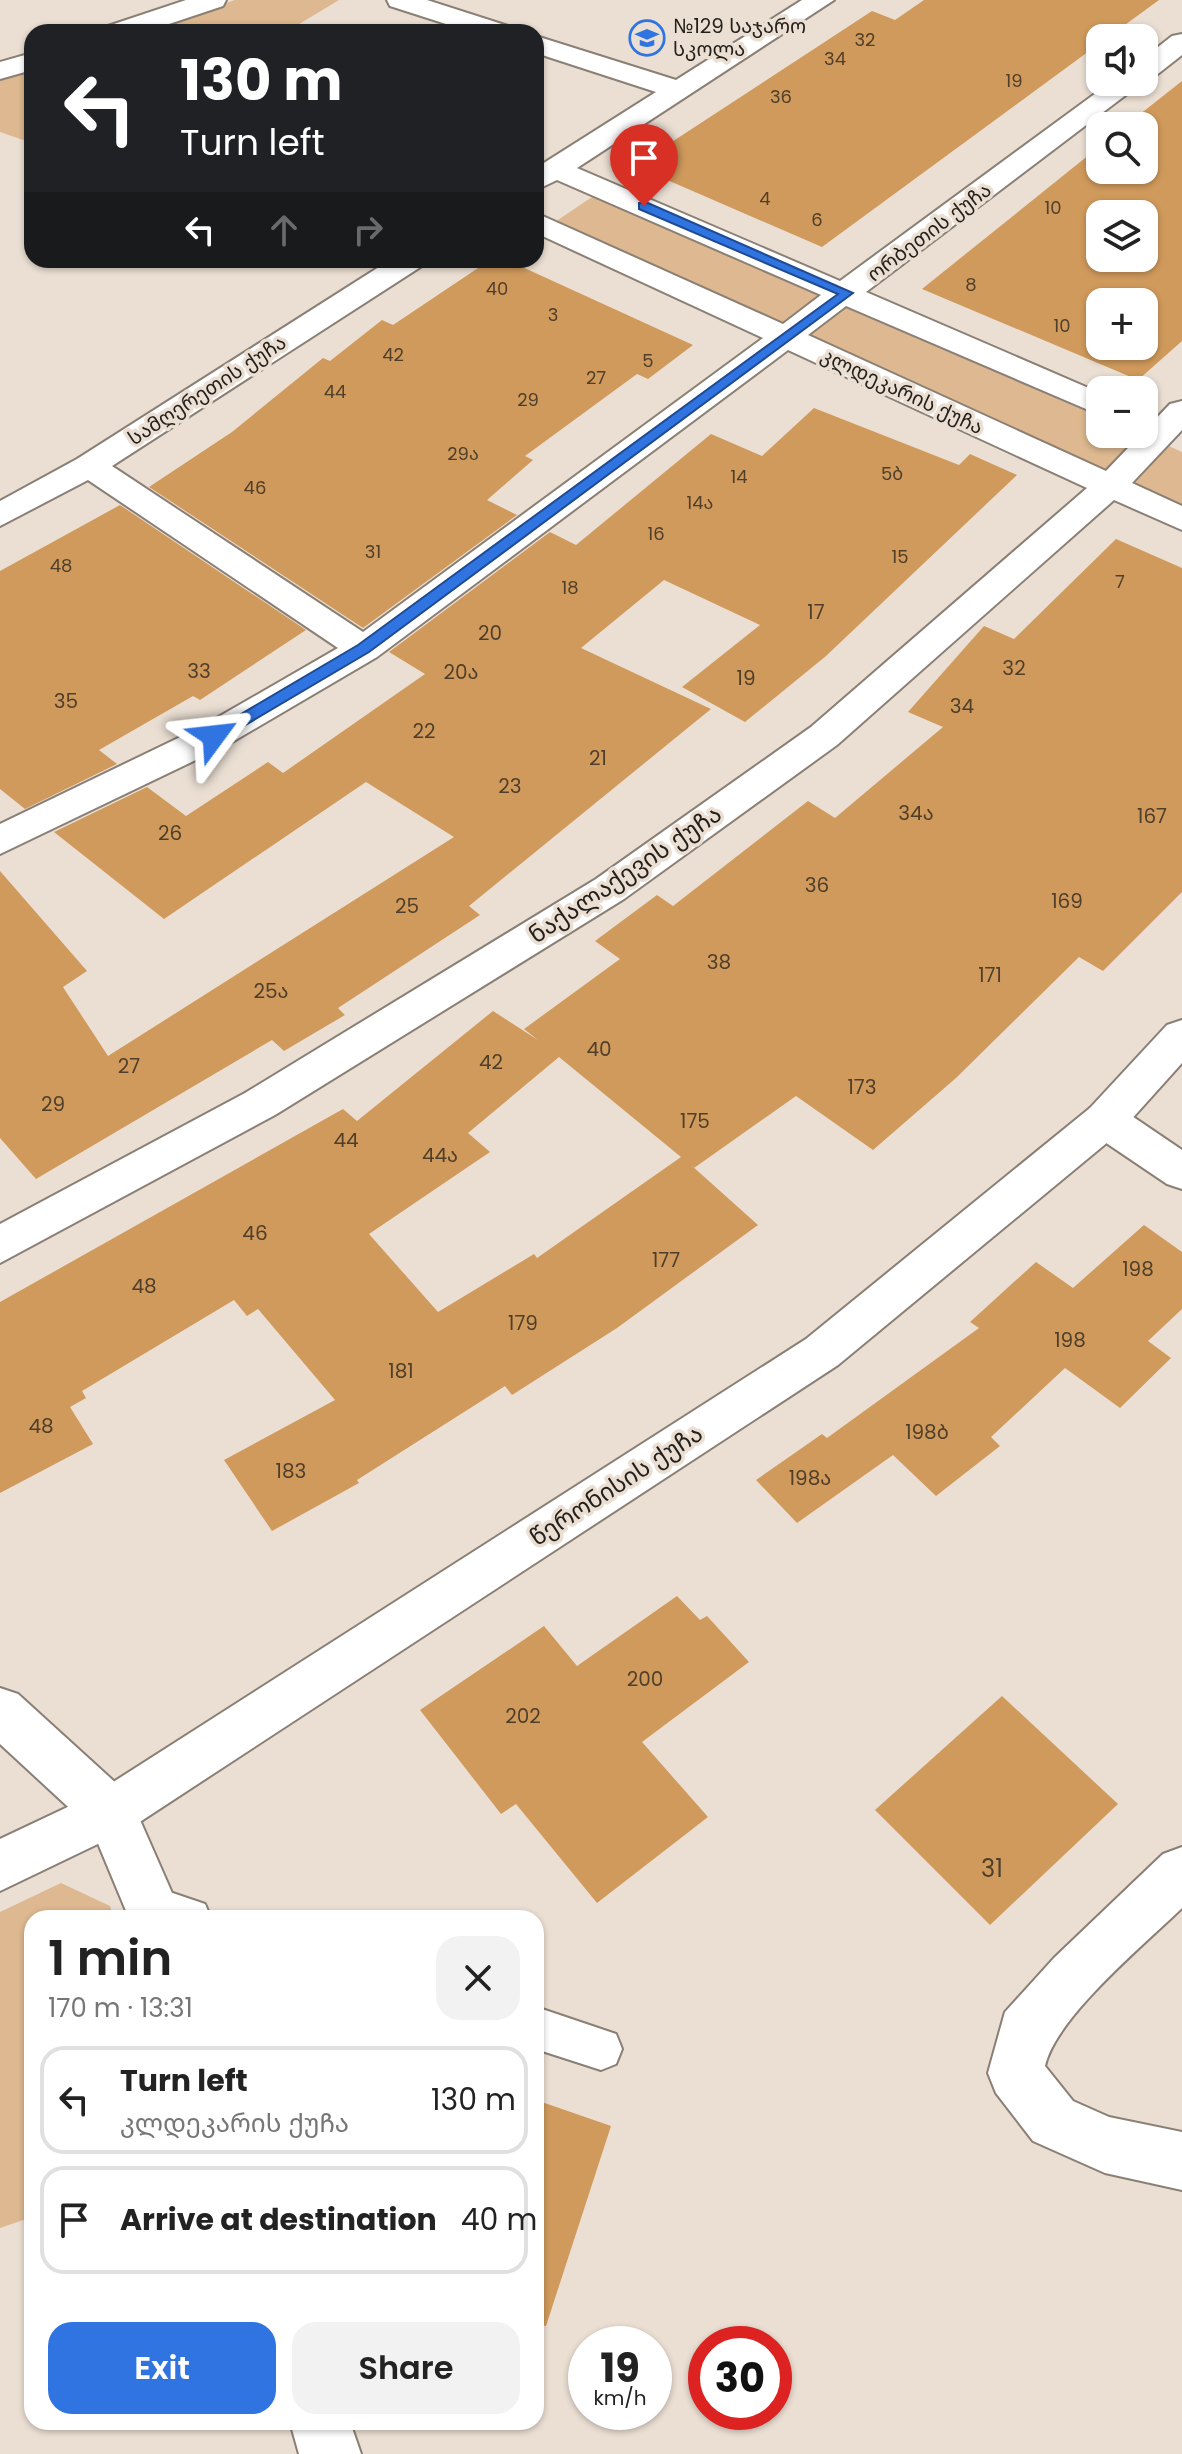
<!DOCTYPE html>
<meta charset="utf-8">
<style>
:root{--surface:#fff;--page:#f2f2f2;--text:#222;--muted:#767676;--line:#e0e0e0;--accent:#2f74e1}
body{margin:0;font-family:Poppins,"Noto Sans Georgian",sans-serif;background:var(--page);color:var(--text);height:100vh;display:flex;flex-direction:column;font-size:30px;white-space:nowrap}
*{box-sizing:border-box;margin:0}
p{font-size:26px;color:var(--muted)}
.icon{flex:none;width:44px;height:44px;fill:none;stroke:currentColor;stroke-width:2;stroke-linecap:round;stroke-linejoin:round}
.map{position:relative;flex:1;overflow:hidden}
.panel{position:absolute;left:24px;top:1910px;width:520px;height:520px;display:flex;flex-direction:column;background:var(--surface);border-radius:24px;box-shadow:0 2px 6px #0004}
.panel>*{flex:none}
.hud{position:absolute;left:24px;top:24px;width:520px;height:244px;border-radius:24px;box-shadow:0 2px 6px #0004;background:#202124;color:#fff;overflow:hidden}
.controls{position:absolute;left:1086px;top:24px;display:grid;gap:16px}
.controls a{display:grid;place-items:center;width:72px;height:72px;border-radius:16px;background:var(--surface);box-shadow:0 2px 6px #0004;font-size:40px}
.speed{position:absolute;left:568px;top:2326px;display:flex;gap:16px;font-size:40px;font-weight:700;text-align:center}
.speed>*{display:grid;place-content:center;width:104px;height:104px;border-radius:50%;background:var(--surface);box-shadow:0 2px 6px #0004;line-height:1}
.speed small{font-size:20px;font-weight:400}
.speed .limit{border:12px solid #d22;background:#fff;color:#111}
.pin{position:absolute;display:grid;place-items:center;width:68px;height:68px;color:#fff;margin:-82px -34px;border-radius:50% 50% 50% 0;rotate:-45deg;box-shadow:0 0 8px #0007}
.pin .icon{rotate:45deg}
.me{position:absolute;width:88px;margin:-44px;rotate:60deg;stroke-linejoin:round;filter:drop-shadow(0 0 6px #0008)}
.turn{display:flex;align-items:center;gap:28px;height:168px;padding:0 24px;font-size:36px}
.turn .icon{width:104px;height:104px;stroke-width:2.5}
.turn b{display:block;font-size:56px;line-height:68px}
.lanes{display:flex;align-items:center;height:76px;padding:0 24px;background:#0003;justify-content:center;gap:40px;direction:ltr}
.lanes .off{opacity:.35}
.round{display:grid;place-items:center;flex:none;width:84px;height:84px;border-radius:24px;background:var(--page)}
.overview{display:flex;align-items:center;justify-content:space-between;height:136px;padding:0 24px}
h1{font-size:48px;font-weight:600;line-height:60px}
.button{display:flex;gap:16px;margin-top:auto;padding:16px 24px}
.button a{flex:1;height:92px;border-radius:24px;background:var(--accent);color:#fff;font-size:32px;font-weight:600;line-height:92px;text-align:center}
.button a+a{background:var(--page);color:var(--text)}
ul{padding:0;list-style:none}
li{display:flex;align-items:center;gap:24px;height:108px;margin:0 16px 12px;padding:0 8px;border:4px solid var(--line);border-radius:24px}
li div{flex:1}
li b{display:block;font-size:30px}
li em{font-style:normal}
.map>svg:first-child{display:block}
.green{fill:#ddb890}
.building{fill:#d09a5c;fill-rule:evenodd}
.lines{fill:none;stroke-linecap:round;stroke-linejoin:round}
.service-casing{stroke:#8a7f74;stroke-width:4}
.minor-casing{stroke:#8a7f74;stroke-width:4}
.tertiary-casing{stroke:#8a7f74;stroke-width:4}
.service{fill:#fff;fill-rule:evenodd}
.minor{fill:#fff;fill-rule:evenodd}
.tertiary{fill:#fff;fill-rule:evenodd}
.route{fill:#2f74e1;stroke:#1f4b92;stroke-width:2}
.labels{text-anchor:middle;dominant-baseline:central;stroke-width:7;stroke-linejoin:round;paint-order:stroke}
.far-number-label{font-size:18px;fill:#4e3e2a}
.far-poi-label{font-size:20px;fill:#231f1a;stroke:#ebdfd3;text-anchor:start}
.far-street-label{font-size:20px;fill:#231f1a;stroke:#ebdfd3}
.number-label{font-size:20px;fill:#4e3e2a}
.street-label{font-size:24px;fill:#231f1a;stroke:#ebdfd3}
.near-number-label{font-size:24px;fill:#4e3e2a}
</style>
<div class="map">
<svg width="1182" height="2454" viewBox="0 0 1182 2454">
<rect width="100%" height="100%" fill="#ebdfd3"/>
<g class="green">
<path d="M235 0H339L286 32H141Z"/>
<path d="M32 69V143L0 132V80Z"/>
<path d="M595 195 1100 416V434H1142L1182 452V505L552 224Z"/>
<path d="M61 1883 110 1906 114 1918H32V2217L0 2228V1912Z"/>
</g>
<g class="building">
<path d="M924 0H1159L1107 38H1100V43L822 247 635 166 872 11 895 20Z"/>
<path d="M1182 81V341L1138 380 922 289 1100 146V170H1144V126H1125ZM1100 214H1144V258H1100ZM1100 302H1144V346H1100Z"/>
<path d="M490 260H507L693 345 648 379 637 374 525 456 533 460 487 500 517 515 363 628 149 487 232 432 323 358 330 361 382 320 393 325Z"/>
<path d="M814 408 959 465 970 454 1017 475 826 656 745 722 682 687 760 625 664 580 581 648 711 709 469 906 480 915 338 1008 345 1015 284 1051 272 1040 36 1179 0 1138V871L87 971 63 987 108 1056 454 837 366 782 164 919 54 832 147 787 186 816 268 762 283 773 425 674 389 652 550 532 576 545 711 434 762 456Z"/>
<path d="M120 505 306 630 200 700 193 696 99 750 117 764 25 809 0 789V571Z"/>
<path d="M1116 539 1182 568V892L1103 971 1079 957 956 1078 873 1150 796 1096 694 1168 691 1165 758 1225 617 1328 512 1395 505 1386 357 1480 359 1483 272 1531 224 1460 335 1400 258 1309 247 1316 234 1300 82 1391 86 1398 70 1407 93 1444 0 1493V1302L343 1109 357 1121 493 1011 538 1040 524 1029 620 959 595 941 657 895 673 906 808 801 835 818 943 727 908 712 984 626 1014 639ZM559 1057 681 1157 537 1258 534 1254 438 1312 369 1234 490 1152 468 1133Z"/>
<path d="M1144 1225 1182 1252V1309L1148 1341 1171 1358 1120 1408 1065 1368 991 1437 1000 1446 936 1496 893 1455 797 1523 756 1480 822 1434 827 1438 979 1328 970 1322 1036 1262 1073 1288Z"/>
<path d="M677 1596 700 1620 707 1616 749 1662 642 1742 708 1817 597 1903 516 1804 501 1814 420 1710 544 1626 577 1666Z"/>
<path d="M1002 1696 1118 1804 990 1925 875 1810Z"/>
<path d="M536 2100 611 2126 546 2326 536 2324Z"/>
</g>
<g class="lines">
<defs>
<g id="service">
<path d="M152 1886 205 1904 211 1918H136L131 1906 137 1892Z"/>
<path d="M536 2007 616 2034 622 2049 616 2064 601 2070 536 2049Z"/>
</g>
<g id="minor">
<path d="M186 0H226L223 6 145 32H104L108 26Z"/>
<path d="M387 0H427L508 26 512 32H471L390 6Z"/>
<path d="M802 0H834L577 168 840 281 1111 82H1143L866 292 1100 393V415L846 306 808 335 1106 471 1170 404 1182 401V430L1132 483 1182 506V530L1114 500 837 745 624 899 275 1115 0 1263V1224L245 1093 596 879 811 727 1087 488 788 350 377 657 227 745 0 854V824L201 727 338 648 88 480 0 526V501L77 459 390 260H426L422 266 112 466 363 632 763 338 536 233V213L783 324 821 295 557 180 536 190V168L656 92 536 53V36L676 80Z"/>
<path d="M1182 34V55L1154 77 1144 79V58L1172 36Z"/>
<path d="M32 53V70L0 79V62Z"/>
<path d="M1105 1104 1120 1108 1182 1150V1189L1167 1184 1090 1132 1084 1120 1090 1108Z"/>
<path d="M0 1688 18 1694 129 1795 183 1918H129L92 1829 0 1744Z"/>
<path d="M1182 1847V1908C1144 1945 1056 2017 1045 2066L1073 2101 1109 2117 1182 2132V2190L1105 2173 1033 2141 996 2093 988 2073 1005 2012 1054 1958 1163 1854Z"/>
<path d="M290 2422H350L361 2454H299Z"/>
</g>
<path id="tertiary" d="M1182 1020V1063L1120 1132 838 1365 129 1829 0 1891V1839L93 1795 806 1339 1090 1108 1167 1025Z"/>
</defs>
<use href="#service" class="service-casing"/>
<use href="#minor" class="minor-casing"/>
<use href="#tertiary" class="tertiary-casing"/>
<use href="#service" class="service"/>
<use href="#minor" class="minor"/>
<use href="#tertiary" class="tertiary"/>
</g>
<path class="route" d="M639 203H648L853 293 369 652 220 740H209V733L358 645 838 294 639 209Z"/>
<defs>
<symbol id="school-ring" viewBox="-11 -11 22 22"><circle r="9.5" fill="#ebdfd3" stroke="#2f74e1" stroke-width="1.5"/><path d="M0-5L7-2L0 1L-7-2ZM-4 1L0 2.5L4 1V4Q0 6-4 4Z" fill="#2f74e1"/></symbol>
</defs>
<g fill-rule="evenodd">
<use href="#school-ring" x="627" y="18" width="40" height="40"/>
</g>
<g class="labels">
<g class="far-number-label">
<text x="865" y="39">32</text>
<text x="835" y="58">34</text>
<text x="1014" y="80">19</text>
<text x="781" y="96">36</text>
<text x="765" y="198">4</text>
<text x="1053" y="207">10</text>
<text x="817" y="219">6</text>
<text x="971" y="284">8</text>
<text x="497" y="288">40</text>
<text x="553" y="314">3</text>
<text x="1062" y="325">10</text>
<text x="393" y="354">42</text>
<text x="648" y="360">5</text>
<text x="596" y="377">27</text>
<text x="335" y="391">44</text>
<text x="528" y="399">29</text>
<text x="463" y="453">29ა</text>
<text x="892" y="473">5ბ</text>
<text x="739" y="476">14</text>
<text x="255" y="487">46</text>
<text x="700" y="502">14ა</text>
<text x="656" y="533">16</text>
<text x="373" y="551">31</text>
<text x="900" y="556">15</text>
<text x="61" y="565">48</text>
<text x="1120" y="581">7</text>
<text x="570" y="587">18</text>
</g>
<g class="far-poi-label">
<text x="673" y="26">№129 საჯარო<tspan x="673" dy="23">სკოლა</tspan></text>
</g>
<g class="far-street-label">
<text transform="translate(929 232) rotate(-37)">ორბეთის ქუჩა</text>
<text transform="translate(207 390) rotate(-33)">სამღერეთის ქუჩა</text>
<text transform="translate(902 391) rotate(25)">კლდეკარის ქუჩა</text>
</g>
<g class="number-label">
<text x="816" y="612">17</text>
<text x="490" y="633">20</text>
<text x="1014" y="668">32</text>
<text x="199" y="671">33</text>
<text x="461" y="672">20ა</text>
<text x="746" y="678">19</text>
<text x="66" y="701">35</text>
<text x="962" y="706">34</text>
<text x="424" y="731">22</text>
<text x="598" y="758">21</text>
<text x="510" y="786">23</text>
<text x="916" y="813">34ა</text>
<text x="1152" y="816">167</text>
<text x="170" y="833">26</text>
<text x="817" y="885">36</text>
<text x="1067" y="901">169</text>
<text x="407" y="906">25</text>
<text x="719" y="962">38</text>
<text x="990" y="975">171</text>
<text x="271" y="991">25ა</text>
<text x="599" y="1049">40</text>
<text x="491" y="1062">42</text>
<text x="129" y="1066">27</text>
<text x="862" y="1087">173</text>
<text x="53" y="1104">29</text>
<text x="695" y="1121">175</text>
<text x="346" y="1140">44</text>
<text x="440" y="1155">44ა</text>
<text x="255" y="1233">46</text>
<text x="666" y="1260">177</text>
<text x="1138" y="1269">198</text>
<text x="144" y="1286">48</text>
<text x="523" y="1323">179</text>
<text x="1070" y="1340">198</text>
<text x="401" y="1371">181</text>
<text x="41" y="1426">48</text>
<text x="927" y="1432">198ბ</text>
<text x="291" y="1471">183</text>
<text x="810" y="1478">198ა</text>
<text x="645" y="1679">200</text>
<text x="523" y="1716">202</text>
</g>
<g class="street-label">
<text transform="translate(625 874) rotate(-34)">ნაქალაქევის ქუჩა</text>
<text transform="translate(616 1485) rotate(-33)">წერონისის ქუჩა</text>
</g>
<g class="near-number-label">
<text x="992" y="1868">31</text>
</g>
</g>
</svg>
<div class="controls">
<a><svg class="icon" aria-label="sound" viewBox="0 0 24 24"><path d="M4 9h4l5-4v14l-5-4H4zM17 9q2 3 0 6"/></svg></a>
<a><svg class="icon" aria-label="search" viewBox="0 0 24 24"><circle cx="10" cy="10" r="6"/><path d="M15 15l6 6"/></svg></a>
<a><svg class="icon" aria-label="layers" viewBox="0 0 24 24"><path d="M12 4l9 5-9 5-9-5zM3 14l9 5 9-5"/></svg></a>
<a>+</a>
<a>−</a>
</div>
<div class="speed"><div>19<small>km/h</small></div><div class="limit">30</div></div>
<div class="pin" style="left:644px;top:206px;background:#d93025"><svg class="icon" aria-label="arrive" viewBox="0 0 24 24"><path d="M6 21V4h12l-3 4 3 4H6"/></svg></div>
<svg class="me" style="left:214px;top:736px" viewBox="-20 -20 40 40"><path d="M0-17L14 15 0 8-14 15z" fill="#2f74e1" stroke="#fff" stroke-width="4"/></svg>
<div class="hud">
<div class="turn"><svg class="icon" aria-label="left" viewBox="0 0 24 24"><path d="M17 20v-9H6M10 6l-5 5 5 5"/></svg><div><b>130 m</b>Turn left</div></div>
<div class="lanes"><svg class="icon" aria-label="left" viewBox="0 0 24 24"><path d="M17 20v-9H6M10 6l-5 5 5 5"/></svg><svg class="icon off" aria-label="ahead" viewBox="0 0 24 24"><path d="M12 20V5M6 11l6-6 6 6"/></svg><svg class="icon off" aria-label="right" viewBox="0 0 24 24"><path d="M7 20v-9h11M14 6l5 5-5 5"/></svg></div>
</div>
<section class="panel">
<div class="overview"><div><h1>1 min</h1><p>170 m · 13:31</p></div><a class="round"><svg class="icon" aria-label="close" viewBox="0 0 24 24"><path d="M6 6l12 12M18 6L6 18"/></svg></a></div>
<ul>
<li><svg class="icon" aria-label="left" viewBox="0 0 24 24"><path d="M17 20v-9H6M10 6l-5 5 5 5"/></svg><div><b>Turn left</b><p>კლდეკარის ქუჩა</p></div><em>130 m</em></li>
<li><svg class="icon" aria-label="arrive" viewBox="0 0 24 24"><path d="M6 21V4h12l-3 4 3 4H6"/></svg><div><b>Arrive at destination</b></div><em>40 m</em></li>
</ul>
<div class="button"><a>Exit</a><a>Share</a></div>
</section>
</div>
